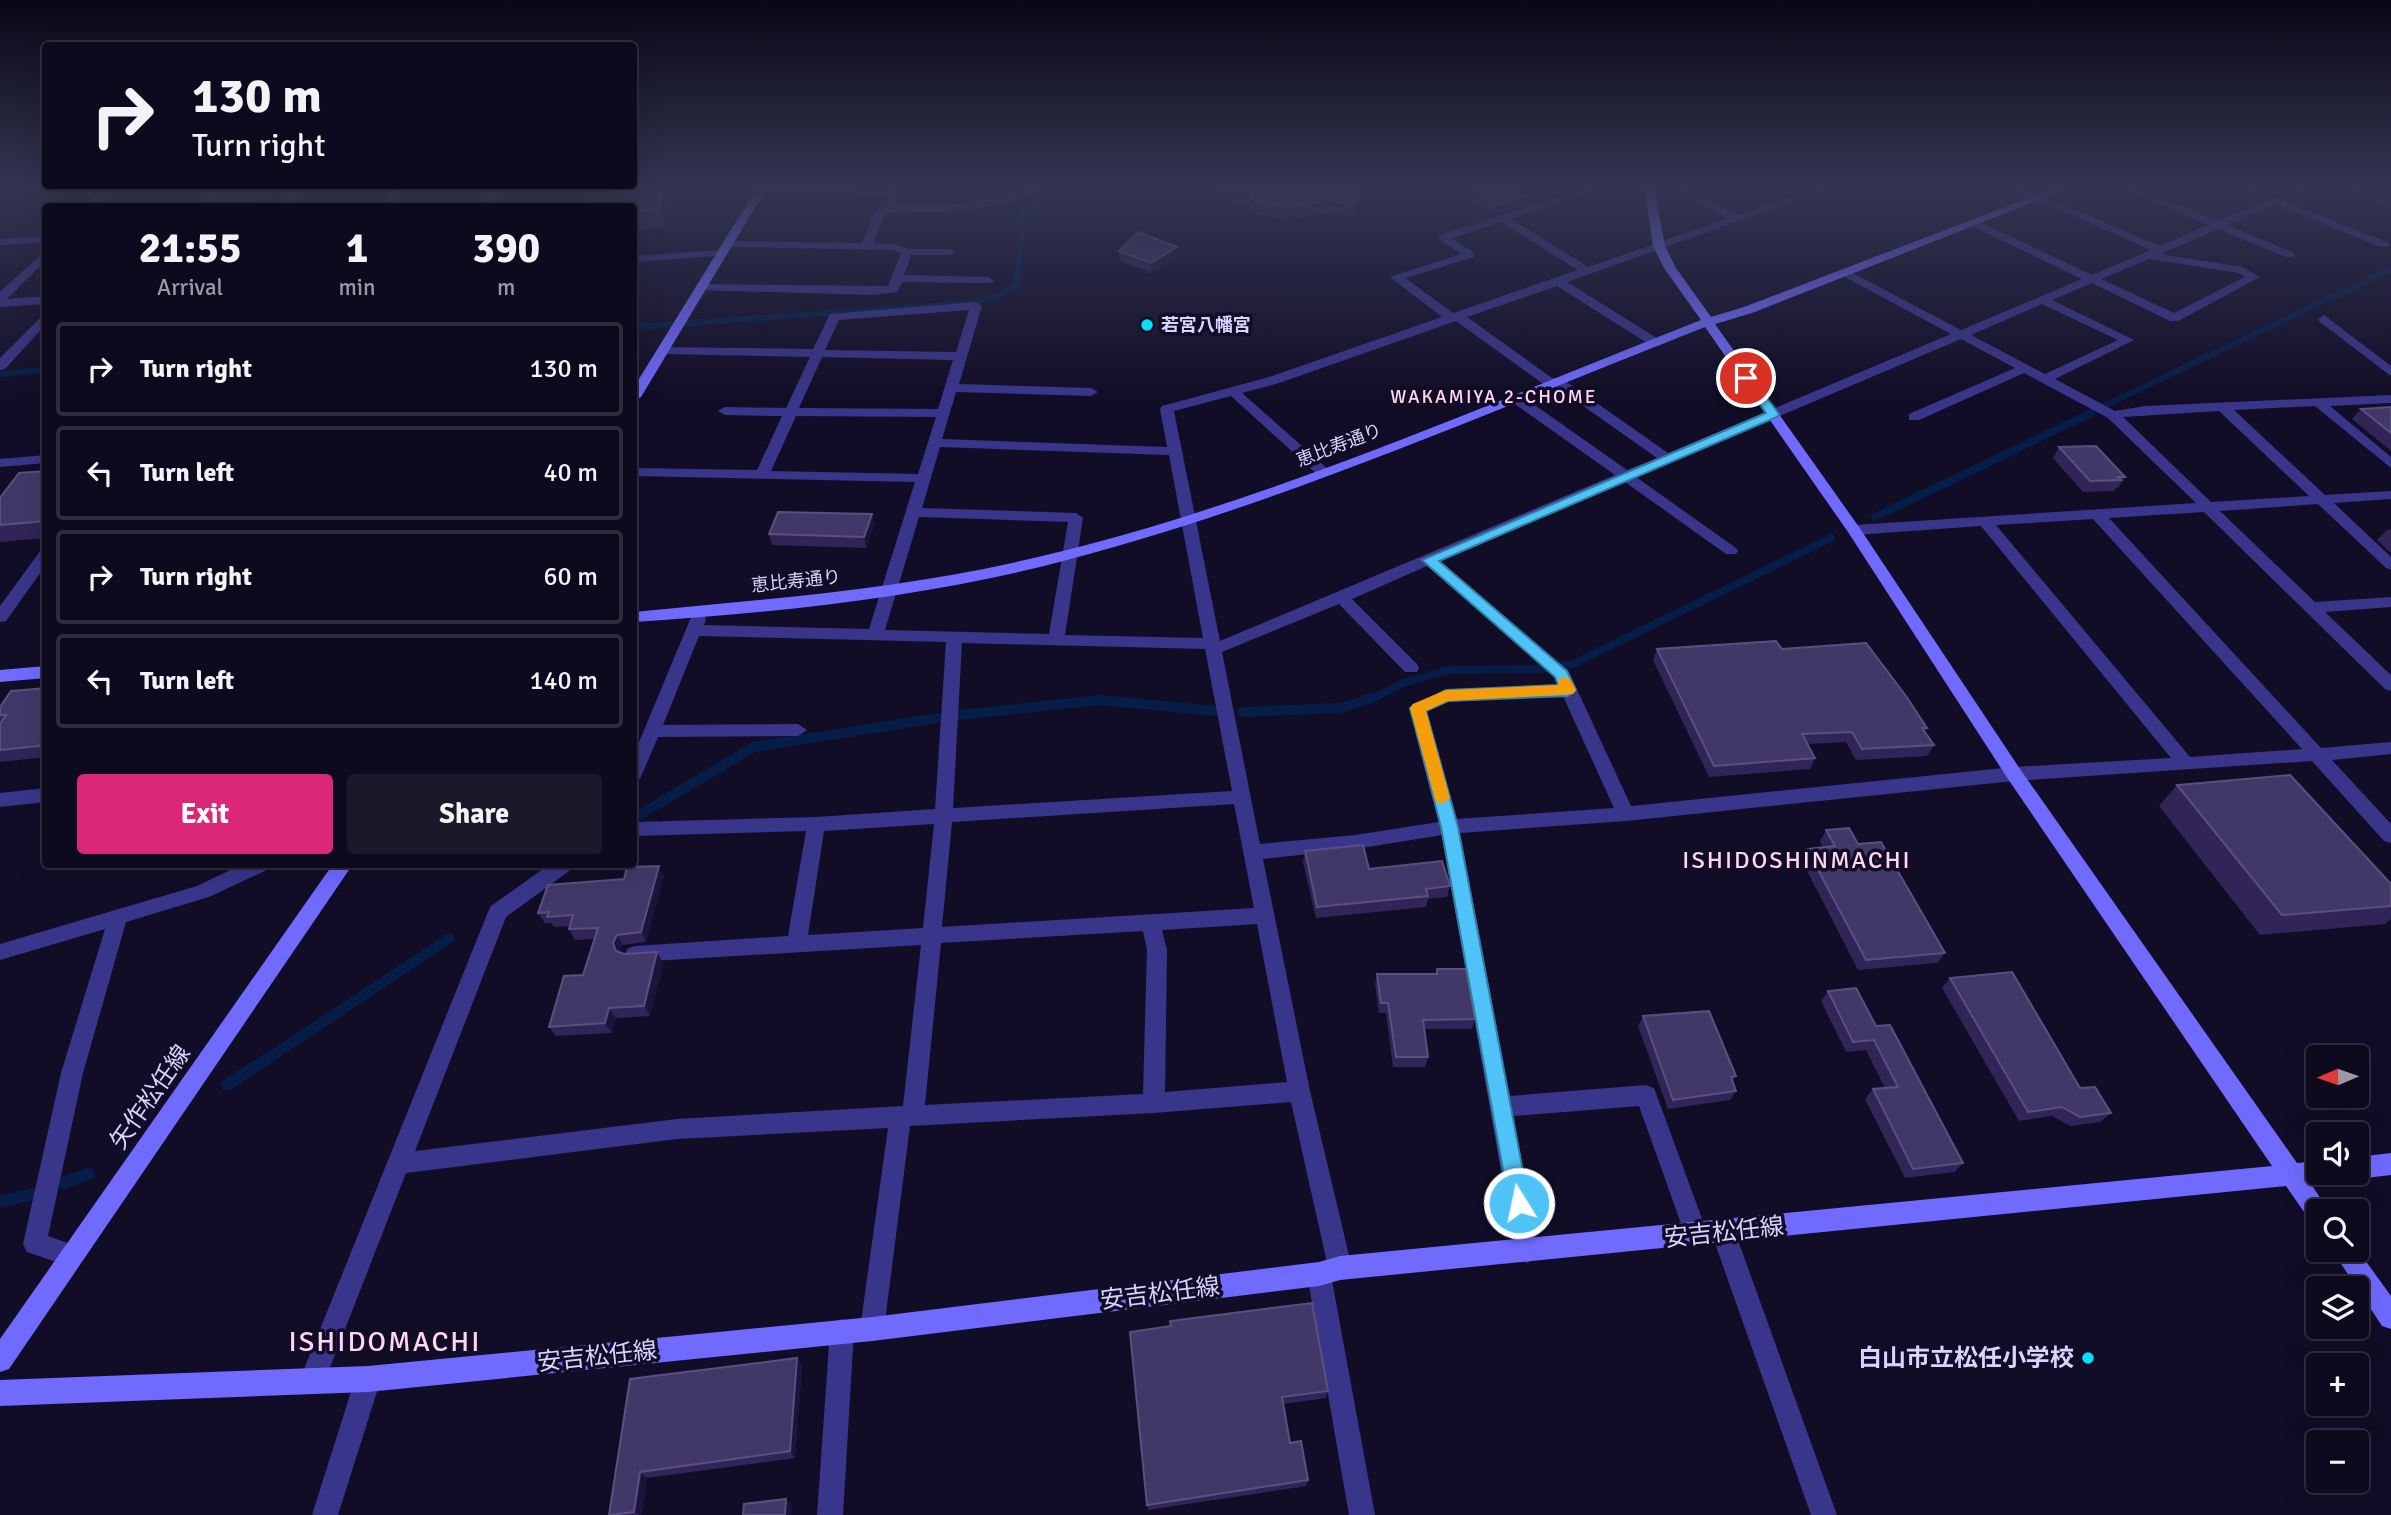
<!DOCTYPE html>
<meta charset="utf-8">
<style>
:root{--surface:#0e0a1d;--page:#1c182a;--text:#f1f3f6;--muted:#9b9aa4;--line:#2e2b3b;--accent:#db2777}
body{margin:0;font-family:Signika,"Noto Sans JP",sans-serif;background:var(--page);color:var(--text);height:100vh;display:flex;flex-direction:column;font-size:26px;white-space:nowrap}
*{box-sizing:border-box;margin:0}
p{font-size:23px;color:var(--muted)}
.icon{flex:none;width:38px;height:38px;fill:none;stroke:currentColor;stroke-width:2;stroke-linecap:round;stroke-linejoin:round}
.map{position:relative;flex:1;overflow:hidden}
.details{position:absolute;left:42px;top:203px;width:595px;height:665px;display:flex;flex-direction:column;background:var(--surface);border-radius:7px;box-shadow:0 7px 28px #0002,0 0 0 2px var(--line)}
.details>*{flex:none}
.hud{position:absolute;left:42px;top:42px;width:595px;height:147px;border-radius:7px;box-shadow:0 7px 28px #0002,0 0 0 2px var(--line);background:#0e0a1d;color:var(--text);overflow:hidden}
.needle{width:46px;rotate:268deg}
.fabs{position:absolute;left:2306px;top:1045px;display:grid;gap:14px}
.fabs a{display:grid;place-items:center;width:63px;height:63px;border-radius:7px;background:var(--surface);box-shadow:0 7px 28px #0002,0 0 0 2px var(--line);font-size:35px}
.pin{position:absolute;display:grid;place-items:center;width:60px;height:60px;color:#fff;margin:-30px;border:4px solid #fff;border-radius:50%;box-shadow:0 2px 7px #0007}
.me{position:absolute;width:77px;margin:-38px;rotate:350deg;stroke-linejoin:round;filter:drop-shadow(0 0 5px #0008)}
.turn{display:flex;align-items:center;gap:24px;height:147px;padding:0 35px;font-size:32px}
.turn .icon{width:91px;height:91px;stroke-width:2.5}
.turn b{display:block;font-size:49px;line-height:60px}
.eta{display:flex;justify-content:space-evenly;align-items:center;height:119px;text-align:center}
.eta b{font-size:42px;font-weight:700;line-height:49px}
.primary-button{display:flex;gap:14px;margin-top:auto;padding:14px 35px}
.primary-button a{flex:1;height:80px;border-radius:7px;background:var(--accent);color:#fff;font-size:28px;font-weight:700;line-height:80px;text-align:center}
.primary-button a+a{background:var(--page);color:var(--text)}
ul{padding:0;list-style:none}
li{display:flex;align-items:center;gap:21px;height:94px;margin:0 14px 10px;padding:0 21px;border:4px solid var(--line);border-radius:7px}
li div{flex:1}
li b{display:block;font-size:26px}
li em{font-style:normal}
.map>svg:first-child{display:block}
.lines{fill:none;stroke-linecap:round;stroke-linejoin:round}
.stream-far3{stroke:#061d47;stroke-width:6}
.stream-far2{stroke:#061d47;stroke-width:8}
.stream-far1{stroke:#061d47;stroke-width:10}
.stream{stroke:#061d47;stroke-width:12}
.street{fill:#39358a;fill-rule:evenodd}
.secondary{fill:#706aff;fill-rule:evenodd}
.wall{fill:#302556}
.shaded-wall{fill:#1c143b}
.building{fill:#423868;stroke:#5a5080;stroke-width:2}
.route{fill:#4fc3f7;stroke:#337fa1;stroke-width:2}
.slow{fill:#f59e0b}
.poi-dot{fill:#00e1fe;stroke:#120d27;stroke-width:2.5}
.labels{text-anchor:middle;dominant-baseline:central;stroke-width:7;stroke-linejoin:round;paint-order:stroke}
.far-poi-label{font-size:18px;font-weight:bold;fill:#d9d3ff;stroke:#120d27;text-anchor:start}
.far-street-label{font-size:18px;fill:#d9d3ff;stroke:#120d27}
.far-neighbourhood-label{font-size:19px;letter-spacing:2px;fill:#ffd5ef;stroke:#120d27}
.quarter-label{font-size:24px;letter-spacing:2px;fill:#ffd5ef;stroke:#120d27}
.near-street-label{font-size:24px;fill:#d9d3ff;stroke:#120d27}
.near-poi-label{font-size:24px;font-weight:bold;fill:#d9d3ff;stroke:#120d27;text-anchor:end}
.near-quarter-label{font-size:28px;letter-spacing:2px;fill:#ffd5ef;stroke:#120d27}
</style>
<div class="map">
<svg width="2391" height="1515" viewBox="0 0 2391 1515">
<rect width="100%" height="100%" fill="#120d27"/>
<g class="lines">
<g class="stream-far3">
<path d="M634 327 969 303 997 297 1017 284 1023 214 1039 200 1070 186"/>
<path d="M0 374 46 370"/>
<path d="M2104 406 2391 269"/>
</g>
<g class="stream-far2">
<path d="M1875 517 2091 413"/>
<path d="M1560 666 1573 664 1831 538"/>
<path d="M1369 700 1403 683 1449 670 1543 669"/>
</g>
<g class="stream-far1">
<path d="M1242 712 1340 708 1372 698"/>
<path d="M960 715 1100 700 1215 711"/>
<path d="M634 818 754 747 938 718"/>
<path d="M264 1061 450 938"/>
</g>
<g class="stream">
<path d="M227 1085 267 1059"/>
<path d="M62 1183 89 1174"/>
<path d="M0 1202 33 1194"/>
</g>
<g class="street">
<path d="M7 186H18L0 202V193Z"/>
<path d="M103 186H114L95 206H85Z"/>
<path d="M294 186H304L291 206H281Z"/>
<path d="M394 186H404L392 206H382Z"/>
<path d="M491 186H501L492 206H482Z"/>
<path d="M759 186 892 190 894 186H904L897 204C927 207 957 205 987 199 1008 195 1026 186 1047 186 1021 205 964 211 932 212 916 213 898 208 884 215L874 243 895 244 909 249H950L956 252 950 255H911L904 275 988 277 994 281 992 283 902 282 897 292 873 295 697 290 695 288 701 284 888 286 901 253 893 250 728 247 722 244 728 241 862 243 874 213 886 205 890 196 761 192 756 189Z"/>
<path d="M1592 186H1609L1511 219 1588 267 1727 219 1669 186H1683L1737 215 1821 186H1837L1567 282 1660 340V346H1652L1557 286 1467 317 1552 378H1561L1668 453 1951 334 1841 275V271H1849L1961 330 2082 279 1970 225V221H1978L2092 275 2151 250 2006 186H2021L2160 246 2208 225 2117 186H2132L2218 221 2265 201 2231 186H2246L2275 198 2301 186H2316L2284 201 2389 243V247H2381L2275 205 2228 225 2294 253V257H2286L2218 229 2160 254 2242 267 2260 277 2178 321H2170L2092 283 2052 300 2134 340 2055 379 2115 411 2145 406 2391 395V403L2330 406 2391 457V468L2315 406 2234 410 2325 495 2391 491V499L2334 503 2391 557V570L2386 568 2318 504 2220 511 2315 602 2391 597V607L2325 612 2391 675V691L2385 689 2204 512 2109 518 2321 748 2391 742V754L2332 760 2391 824V843L2384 841 2312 761 2014 781 1626 821 1460 833 1510 1096 1646 1085 1654 1088 1708 1235 1704 1243 1696 1247 1688 1243 1639 1106 1513 1116 1539 1251 1535 1259 1527 1263 1519 1259 1515 1251 1442 835 1355 849 1263 859 1310 1091 1352 1268 1348 1276 1340 1280 1331 1275 1375 1515H1349L1307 1274 1311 1266 1319 1262 1328 1267 1291 1102 1154 1113 910 1126 884 1329 881 1338 872 1341 863 1338 860 1329 888 1128 677 1139 406 1173 322 1388 313 1392 304 1388 300 1379 488 912 491 906 550 864H574L572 869 506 917 415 1151 677 1119 903 1106 921 945 635 962 628 960 625 954 628 948 635 946 788 936 806 831 634 836V822L816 817 935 809 946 642 699 636 663 725 798 724 807 730 798 736 658 737 640 779 634 780V754L692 615H704L706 619 704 625 869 629 915 482 634 476V468L757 470 782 416 725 415 718 411 725 407 786 408 810 357 662 354 658 353V347L813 349 830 314 976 302 982 306 959 384 1091 388 1098 392 1091 396 956 392 942 439 1167 447 1160 409 1162 406 1269 377 1442 317 1390 277 1461 254 1439 239V235ZM1501 222 1578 270 1453 313 1405 278 1474 257V253L1452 238ZM2149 259 2239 273 2245 277 2174 313 2101 279ZM2042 304 2118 340 2045 374 1971 335ZM969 310 956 352 825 350 839 320ZM1456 321 1546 386H1555L1657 458 1627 470 1519 394H1509V400L1615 475 1220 641 1174 411 1231 396 1318 475H1328V469L1242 393 1279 383ZM1961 339 2015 368 1909 414V420H1919L2024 373 2108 418 2196 503 1854 525 1847 530 1854 535 1981 526 2171 758 2014 767 1631 806 1568 670 1440 561 1625 482 1726 554H1736L1738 551 1736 548 1636 477ZM822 357 953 360 938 409 799 408ZM2219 411 2309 496 2211 502 2123 417ZM796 416 936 417 918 474 771 471ZM940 447 1169 455 1203 638 1065 635 1083 518 1076 513 922 508ZM919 517 1068 522 1049 634 885 630ZM2093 519 2302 749 2190 757 1996 525ZM1427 566 1555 677 1558 685 1446 690 1412 704 1410 708 1439 822 1355 835 1260 844 1222 652 1339 604 1405 672H1417L1419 668 1417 664 1352 599ZM962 643 1205 649 1232 791 953 808ZM1563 696 1614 808 1457 819 1427 711 1448 702ZM1234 804 1254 908 942 927 952 822ZM934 824 923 928 808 935 824 831ZM1257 924 1287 1082 1165 1092 1167 950 1162 930ZM1143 931 1147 950 1143 1094 925 1105 941 943Z"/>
<path d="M2336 186H2352L2391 201V208Z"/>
<path d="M570 203H584L589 206H565Z"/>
<path d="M46 236V242L0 245V239Z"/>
<path d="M46 250V260L7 299 46 296V304L0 307V292Z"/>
<path d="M723 250 727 251V255L634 262V256Z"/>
<path d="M46 312V324L5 369 0 370V358Z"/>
<path d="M2324 315 2391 366V376L2320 322 2318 319Z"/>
<path d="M46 455V463L0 467V459Z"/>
<path d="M46 548V565L6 621 0 622V606L41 550Z"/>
<path d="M46 788V802L0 807V793Z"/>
<path d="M243 864H271L269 869 209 897 126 922 83 1073 48 1236 79 1247 83 1255 79 1263 71 1267 27 1252 23 1244 61 1073 105 929 0 960V944L197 886Z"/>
<path d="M1723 1220 1731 1224 1735 1232 1837 1515H1811L1711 1232 1715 1224Z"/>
<path d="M842 1319 851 1322 854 1331 843 1515H817L830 1331 833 1322Z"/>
<path d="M368 1366 377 1370 381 1379 338 1515H312L355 1379 359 1370Z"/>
</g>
<g class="secondary">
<path d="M758 186H768L641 397 634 401V387Z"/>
<path d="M1644 186H1654L1665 246 1676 268 1711 317 1744 307 2060 186H2075L1752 313 1715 324 1859 527 2020 769 2297 1163 2319 1161V1172H2330L2327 1180 2311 1184 2329 1211H2319V1225L2311 1222 2286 1186 1340 1280 1319 1286 872 1341 368 1392 0 1406V1380L368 1366 872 1317 1319 1262 1340 1256 2272 1166 2008 779 1848 532 1705 327C1486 413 1269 510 1040 567 908 599 769 613 634 622V612C769 599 905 589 1038 557 1264 504 1484 405 1701 320L1664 268 1653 246Z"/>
<path d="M46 666V678L0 682V670Z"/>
<path d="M333 864H353L9 1369 0 1372V1339Z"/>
<path d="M2391 1153V1175L2357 1179 2349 1176 2348 1172H2357V1157Z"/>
<path d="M2357 1249 2391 1296V1329L2382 1326 2332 1250Z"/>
</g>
</g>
<g class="wall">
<path d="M582 186H753L750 193 672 198 665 228 634 230V206L628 201 588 202Z"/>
<path d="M1183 186H1367L1354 216 1323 212 1322 215 1309 213 1306 218 1290 215 1289 219 1254 214V210H1251V205L1183 196Z"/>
<path d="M1468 188 1525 195 1523 205 1495 214 1467 198Z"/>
<path d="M1119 251 1178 257 1151 273 1120 261Z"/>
<path d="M2391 407V451L2352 419 2361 409Z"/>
<path d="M2059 447 2125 477 2118 488H2116L2114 491 2083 492 2053 458Z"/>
<path d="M46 471V538L0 542V525Z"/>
<path d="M872 514 874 525 866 548 772 545 769 534Z"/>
<path d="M2391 529V553L2377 540 2387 530Z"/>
<path d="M1657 649H1782L1927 728 1925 732 1934 745 1927 756 1856 760 1846 742 1808 744 1815 758 1810 769 1709 777 1653 660Z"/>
<path d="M46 688V757L0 762V724L1 722 0 721V707Z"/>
<path d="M2177 785 2391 884V919L2385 924 2260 935 2159 806Z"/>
<path d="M1826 830 1858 844 1945 953 1937 963 1858 970 1801 859 1807 849 1823 847 1820 841Z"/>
<path d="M1305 851 1369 869 1450 886 1447 897 1428 899 1426 907 1316 918 1303 862Z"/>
<path d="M664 876 646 942 623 945 619 952 663 963 650 1016 616 1018 612 1033 556 1036 549 1027 583 975 595 939 575 940 569 929 570 926 554 927 551 923H545L538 913Z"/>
<path d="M1437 969 1475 1019 1472 1029H1424L1428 1057 1425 1067H1393L1386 1013H1379L1375 984 1377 974H1435Z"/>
<path d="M1950 978 2080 1088 2111 1113 2100 1122 2070 1126 2052 1116 2019 1121 1942 988Z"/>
<path d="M1828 991 1876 1026 1963 1163 1954 1172 1905 1178 1865 1099 1873 1089 1885 1088 1866 1050 1846 1052 1821 1001Z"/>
<path d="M1643 1016 1736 1076 1733 1081 1736 1091 1730 1100 1668 1109 1638 1026Z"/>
<path d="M1130 1332 1328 1391 1326 1398 1283 1404 1290 1443 1308 1480 1306 1486 1148 1510Z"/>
<path d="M797 1358 802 1365 795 1458 647 1478 642 1515H609L630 1379Z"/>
</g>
<g class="shaded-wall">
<path d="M259 186H271L256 206H244Z"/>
<path d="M665 186H669L672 198 665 228 659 209Z"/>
<path d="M748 186H753L750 193Z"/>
<path d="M1363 186H1367L1366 189 1354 216 1355 204Z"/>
<path d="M1525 195 1523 205 1495 214 1496 205Z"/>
<path d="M1309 201V213L1306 218 1307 206Z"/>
<path d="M1177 247 1178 257 1151 273V263Z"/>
<path d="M872 514 874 525 866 548 864 537Z"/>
<path d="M46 736V752L39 746Z"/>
<path d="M659 866 664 876 646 942 641 932Z"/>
<path d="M617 935 623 945 619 953 616 951 613 943Z"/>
<path d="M657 952 663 963 650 1016 644 1006Z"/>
<path d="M609 1008 616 1018 612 1033 605 1023Z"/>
<path d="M797 1358 802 1365 795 1458 790 1451Z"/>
<path d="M640 1472 647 1478 642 1515H639L634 1512Z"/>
<path d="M786 1499 792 1505 791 1515H785Z"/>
</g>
<g class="building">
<path d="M213 186H259L244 206H197Z"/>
<path d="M632 186H665L659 209 634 211V206H626Z"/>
<path d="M1201 186H1363L1355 204 1324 200 1323 203 1309 201 1307 206 1291 203 1290 207 1255 202 1257 199 1251 198 1254 193Z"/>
<path d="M1473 186H1510L1525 195 1496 205 1468 188Z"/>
<path d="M1138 232 1177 247 1151 263 1119 251Z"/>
<path d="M2391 407V433L2361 409Z"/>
<path d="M2096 446 2125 477H2118L2121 480 2090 481 2059 447Z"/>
<path d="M46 471V521L0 525V498L19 473Z"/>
<path d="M778 512 872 514 864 537 769 534Z"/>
<path d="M1776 641 1782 649 1866 643 1906 696 1927 728H1922L1934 745 1862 749 1852 732 1802 734 1815 758 1714 766 1657 649Z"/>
<path d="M46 688V736L39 746 0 750V724L6 715H0V707L11 691Z"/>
<path d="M2290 775 2391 884V906L2282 915 2177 785Z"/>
<path d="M1849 828 1858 844 1881 842 1945 953 1866 960 1807 849 1835 846 1826 830Z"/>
<path d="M1363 845 1369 869 1442 861 1450 886 1426 889 1428 896 1317 907 1305 851Z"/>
<path d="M659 866 641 932 617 935 613 943 616 951 624 954 657 952 644 1006 609 1008 605 1023 549 1027 564 976 583 975 598 928 569 929 573 915 547 917 549 912 538 913 548 885 624 879 627 867Z"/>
<path d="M1437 969H1466L1475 1019 1423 1020 1428 1057H1396L1388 1003H1381L1377 974H1437Z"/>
<path d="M2012 972 2080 1088 2095 1087 2111 1113 2080 1117 2062 1107 2028 1112 1950 978Z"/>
<path d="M1856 988 1876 1026 1890 1025 1963 1163 1913 1169 1873 1089 1898 1087 1874 1040 1853 1042 1828 991Z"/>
<path d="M1709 1011 1736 1076 1731 1077 1736 1091 1673 1100 1643 1016Z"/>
<path d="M1312 1303 1328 1391 1282 1397 1290 1443 1301 1441 1308 1480 1147 1505 1130 1332 1171 1326 1170 1321Z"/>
<path d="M797 1358 790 1451 640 1472 634 1512 609 1515 630 1379Z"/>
<path d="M786 1499 785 1515H743L744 1504Z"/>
</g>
<linearGradient id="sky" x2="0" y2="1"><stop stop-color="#0a0715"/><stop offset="0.47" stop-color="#333552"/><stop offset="1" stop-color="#333552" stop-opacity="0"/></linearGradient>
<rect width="2391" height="398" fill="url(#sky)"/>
<path class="route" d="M1742 375H1750L1779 414 1777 417 1439 561 1567 671 1576 690 1568 696 1448 701 1426 711 1458 827 1529 1203 1526 1210 1519 1213 1512 1210 1509 1203 1441 827 1410 708 1446 690 1558 685 1555 677 1422 560 1766 413 1740 378Z"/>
<path class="slow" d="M1565 677 1570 679 1576 690 1573 694 1448 701 1426 711 1450 798 1442 804 1436 802 1410 708 1413 704 1446 690 1558 685 1559 679Z"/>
<g class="poi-dot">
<circle cx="1147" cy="325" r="7"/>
<circle cx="2088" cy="1358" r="7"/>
</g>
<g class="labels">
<g class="far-poi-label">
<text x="1161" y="325">若宮八幡宮</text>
</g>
<g class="far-street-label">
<text transform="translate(1339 445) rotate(-21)">恵比寿通り</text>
<text transform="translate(796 581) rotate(-6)">恵比寿通り</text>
</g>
<g class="far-neighbourhood-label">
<text x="1494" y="397">WAKAMIYA 2-CHOME</text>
</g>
<g class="quarter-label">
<text x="1797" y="860">ISHIDOSHINMACHI</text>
</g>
<g class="near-street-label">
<text transform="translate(150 1097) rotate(-55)">矢作松任線</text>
<text transform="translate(1724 1232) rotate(-6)">安吉松任線</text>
<text transform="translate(1160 1293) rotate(-7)">安吉松任線</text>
<text transform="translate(597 1356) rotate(-6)">安吉松任線</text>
</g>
<g class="near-poi-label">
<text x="2074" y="1358">白山市立松任小学校</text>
</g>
<g class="near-quarter-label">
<text x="385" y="1342">ISHIDOMACHI</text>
</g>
</g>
</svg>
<div class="fabs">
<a><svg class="needle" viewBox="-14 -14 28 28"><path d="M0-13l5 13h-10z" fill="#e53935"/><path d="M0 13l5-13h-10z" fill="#9b9aa4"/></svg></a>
<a><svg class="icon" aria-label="sound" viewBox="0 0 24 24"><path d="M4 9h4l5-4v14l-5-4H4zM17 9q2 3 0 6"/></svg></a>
<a><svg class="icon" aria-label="search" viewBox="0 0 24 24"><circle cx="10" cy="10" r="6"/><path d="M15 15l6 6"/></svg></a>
<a><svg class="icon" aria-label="layers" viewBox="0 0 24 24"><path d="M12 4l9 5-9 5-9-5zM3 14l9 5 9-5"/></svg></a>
<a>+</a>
<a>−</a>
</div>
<div class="pin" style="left:1746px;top:378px;background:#d93025"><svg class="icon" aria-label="arrive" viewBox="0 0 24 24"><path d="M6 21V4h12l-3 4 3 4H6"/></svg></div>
<svg class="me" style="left:1519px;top:1203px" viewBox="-20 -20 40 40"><circle r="17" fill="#4fc3f7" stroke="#fff" stroke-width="3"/><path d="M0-11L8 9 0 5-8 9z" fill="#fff"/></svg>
<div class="hud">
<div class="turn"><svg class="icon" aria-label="right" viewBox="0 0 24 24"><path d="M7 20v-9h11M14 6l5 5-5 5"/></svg><div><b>130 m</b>Turn right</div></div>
</div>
<section class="details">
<div class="eta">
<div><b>21:55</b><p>Arrival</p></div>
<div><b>1</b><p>min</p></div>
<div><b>390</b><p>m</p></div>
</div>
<ul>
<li><svg class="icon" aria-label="right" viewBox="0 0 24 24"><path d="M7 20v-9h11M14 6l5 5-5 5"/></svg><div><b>Turn right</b></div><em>130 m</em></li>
<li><svg class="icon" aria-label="left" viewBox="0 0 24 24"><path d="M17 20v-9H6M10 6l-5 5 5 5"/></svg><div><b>Turn left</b></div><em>40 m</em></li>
<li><svg class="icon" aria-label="right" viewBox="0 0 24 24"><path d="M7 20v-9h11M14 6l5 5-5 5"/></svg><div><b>Turn right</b></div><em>60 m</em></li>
<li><svg class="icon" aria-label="left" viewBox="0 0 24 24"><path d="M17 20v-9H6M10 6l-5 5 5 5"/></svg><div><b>Turn left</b></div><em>140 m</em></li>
</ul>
<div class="primary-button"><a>Exit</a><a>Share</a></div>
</section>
</div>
